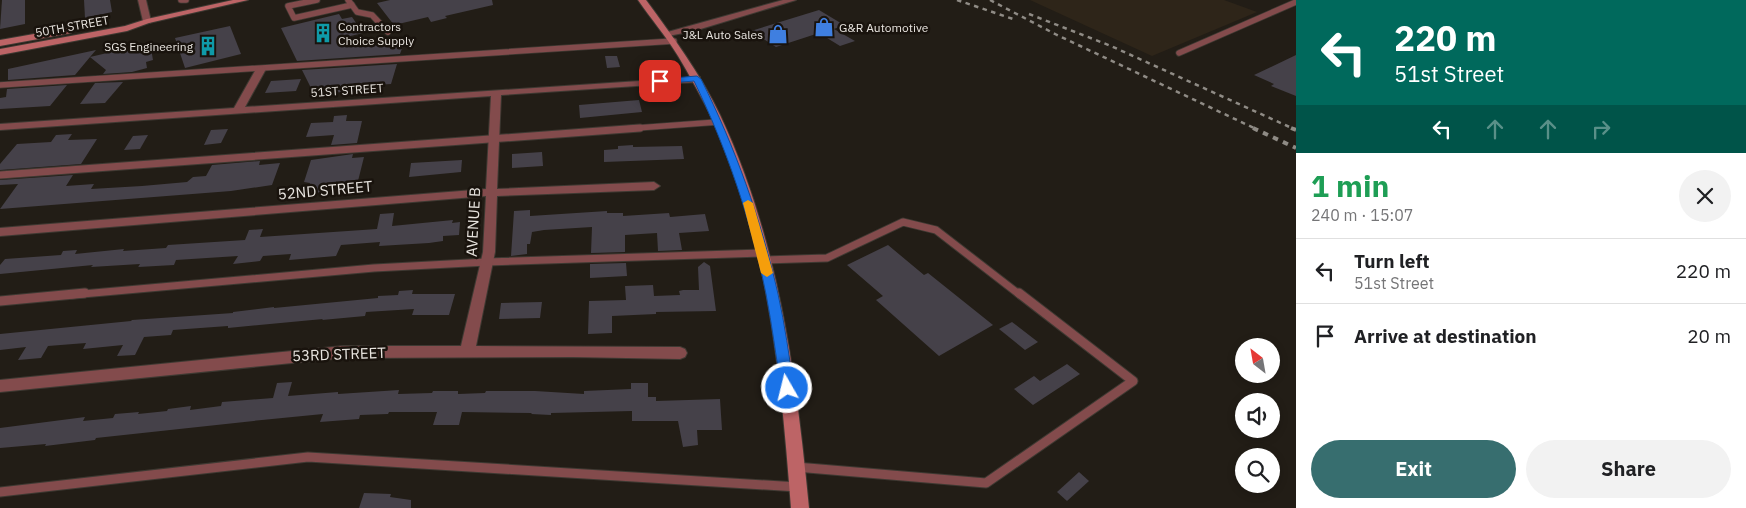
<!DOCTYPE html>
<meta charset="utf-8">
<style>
:root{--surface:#fff;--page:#f2f2f2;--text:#202124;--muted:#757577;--line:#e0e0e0;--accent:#376e6f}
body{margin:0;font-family:"IBM Plex Sans",sans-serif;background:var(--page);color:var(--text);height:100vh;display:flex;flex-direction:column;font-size:19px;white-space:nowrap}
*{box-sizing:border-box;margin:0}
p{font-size:16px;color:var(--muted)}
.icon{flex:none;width:28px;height:28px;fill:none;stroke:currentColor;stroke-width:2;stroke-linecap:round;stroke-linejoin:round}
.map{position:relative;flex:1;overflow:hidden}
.panel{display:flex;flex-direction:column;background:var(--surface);width:450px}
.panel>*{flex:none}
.hud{background:#00695c;color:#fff;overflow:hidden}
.needle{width:32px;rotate:329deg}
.buttons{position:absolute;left:1235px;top:338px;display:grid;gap:10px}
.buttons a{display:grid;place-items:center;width:45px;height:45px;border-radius:50%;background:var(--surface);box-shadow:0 2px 8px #0003;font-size:25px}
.pin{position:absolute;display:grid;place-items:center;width:42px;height:42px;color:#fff;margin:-21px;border-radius:10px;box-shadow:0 2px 8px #0006}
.me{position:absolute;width:55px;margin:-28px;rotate:352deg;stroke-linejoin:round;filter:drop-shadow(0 0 4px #0008)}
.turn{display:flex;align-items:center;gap:18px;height:105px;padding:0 15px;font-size:22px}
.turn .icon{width:65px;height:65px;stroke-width:2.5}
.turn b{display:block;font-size:35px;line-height:42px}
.lanes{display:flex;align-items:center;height:48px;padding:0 15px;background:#0003;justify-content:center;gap:25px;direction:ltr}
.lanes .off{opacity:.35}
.round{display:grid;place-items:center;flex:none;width:52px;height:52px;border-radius:26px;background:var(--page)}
.summary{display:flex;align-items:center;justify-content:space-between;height:85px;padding:0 15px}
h1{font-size:30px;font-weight:700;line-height:38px;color:#1e9e55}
.button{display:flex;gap:10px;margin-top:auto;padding:10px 15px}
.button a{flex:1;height:58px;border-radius:30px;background:var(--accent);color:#fff;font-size:20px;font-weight:700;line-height:58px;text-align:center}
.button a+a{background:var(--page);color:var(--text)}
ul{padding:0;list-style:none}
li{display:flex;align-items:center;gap:15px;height:65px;padding:0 15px;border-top:1px solid var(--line)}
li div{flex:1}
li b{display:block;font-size:19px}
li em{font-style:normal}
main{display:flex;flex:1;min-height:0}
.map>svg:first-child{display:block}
.built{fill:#2e2519}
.building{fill:#454149}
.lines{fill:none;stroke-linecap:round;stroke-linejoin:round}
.service-far2-casing{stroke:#3e3932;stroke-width:7}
.service-far1-casing{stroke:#3e3932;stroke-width:9}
.service-casing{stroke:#3e3932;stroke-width:11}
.minor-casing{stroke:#3e3932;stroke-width:2}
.secondary-casing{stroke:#3e3932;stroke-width:2}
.service-far2{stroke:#834b4c;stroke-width:5.5}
.service-far1{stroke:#834b4c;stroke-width:7}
.service{stroke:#834b4c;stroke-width:9}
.minor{fill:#834b4c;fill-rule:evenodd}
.secondary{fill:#bd6466;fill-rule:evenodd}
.rail-far1{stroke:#8f8b85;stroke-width:2.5;stroke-dasharray:4.5 4.5;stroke-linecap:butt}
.rail{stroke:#8f8b85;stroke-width:4;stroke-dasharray:5.5 5.5;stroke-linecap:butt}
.route{fill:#1a73e8;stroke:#114b97}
.slow{fill:#f59e0b}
.labels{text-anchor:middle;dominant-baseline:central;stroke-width:5;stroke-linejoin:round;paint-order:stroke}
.far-street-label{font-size:12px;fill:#e8e4df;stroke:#19130d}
.far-poi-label{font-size:12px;fill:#e8e4df;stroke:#19130d;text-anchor:start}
.street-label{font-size:15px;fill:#e8e4df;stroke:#19130d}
</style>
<main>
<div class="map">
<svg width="1296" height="508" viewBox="0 0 1296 508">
<rect width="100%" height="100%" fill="#221d16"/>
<path class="built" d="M1030 0H1224L1257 12 1152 56Z"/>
<g class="building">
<path d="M2 0H25V24L0 29Z"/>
<path d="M84 0H110L112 12 85 18Z"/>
<path d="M390 0H492L493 5 445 16 447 18 431 22 428 17 394 25 377 3Z"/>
<path d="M819 10 844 25 834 29 855 41 840 46 819 33 776 47 751 31Z"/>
<path d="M339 14 342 19 352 17 363 33 342 38 343 46 404 43 400 54 297 61 281 28Z"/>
<path d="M230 26 241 54 185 68 175 38Z"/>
<path d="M150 43 153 60 146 62 147 68 132 72 103 74 106 70 90 57 75 75 8 80V69L96 50 90 57Z"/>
<path d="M1296 55V96L1271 86 1274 84 1254 75Z"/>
<path d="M605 56H617L620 67 607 68Z"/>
<path d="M397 64 391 84 374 85 372 90 328 93 329 87 311 88 302 70Z"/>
<path d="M301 79 296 91 265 93 271 81Z"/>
<path d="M123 82 105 103 80 104 95 83Z"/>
<path d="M67 85 50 106 0 109V98L6 97 7 89Z"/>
<path d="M639 100 642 112 580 118 579 105Z"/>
<path d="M347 115 346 121H362L357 143 331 145 334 135 306 137 311 123 333 122 334 116Z"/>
<path d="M228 129 221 143 204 145 211 130Z"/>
<path d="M72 134 68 140 97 139 81 164 0 170V164L17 144 51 142 56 135Z"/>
<path d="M148 135 140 149 124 150 133 136Z"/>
<path d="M633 145V147L682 146 684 159 604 162V150L618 149V146Z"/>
<path d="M542 152 543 166 512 168V154Z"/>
<path d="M353 154 352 158 364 157 358 181 324 184 322 192 307 194 310 183 304 182 311 160Z"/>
<path d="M462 160 461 172 409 177 411 163Z"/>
<path d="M260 161 259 165 280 163 272 185 231 191 0 209 18 184 0 185V180L73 175 66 186 94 184 91 189 142 186 187 182 193 177 206 176 212 165Z"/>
<path d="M530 210V216L607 211V213H623V216L669 213 670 217 705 214 709 231 679 233 682 250 658 251 657 233 625 235V252L591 253 592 227 544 230 532 232 530 244H527V254L511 256 514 211Z"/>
<path d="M394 213 392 226 453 220 452 223 460 222 459 235 443 236V241L429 243 379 246 380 242 341 245 336 256 289 260 291 254 263 256 260 261 233 264 238 256 176 260 174 265 138 267 140 264 91 267 93 265 0 274V265L5 259 61 255 63 251 77 250 75 254 124 249 123 251 166 248 168 245 245 240 249 230 263 229 260 237 377 229 380 214Z"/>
<path d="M888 245 924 275 928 273 993 325 939 356 876 300 883 296 847 265Z"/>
<path d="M704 262 710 266 716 311 656 312V314L612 316V333L588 334 589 301 626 300 625 286 653 285 654 296 680 295 679 291 683 290H699L698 267Z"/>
<path d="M626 263 627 276 590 278V264Z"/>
<path d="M413 290 412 294H455L449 315H412L414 309 366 312 365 316 322 320 323 319 228 328V326L173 330 171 335 144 337 135 355 117 356 123 345 83 349 86 343 48 346 41 358 18 360 26 347 0 350V334L131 321 132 320 233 313V312L274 307V308L378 298V296L398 295 399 291Z"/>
<path d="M542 302 540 318 499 319 501 303Z"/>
<path d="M1012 322 1038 342 1025 350 999 329Z"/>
<path d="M1067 364 1080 374 1033 405 1014 389 1034 376 1040 381Z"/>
<path d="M292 382 288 396 338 392V394L399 390 398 394 432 393 433 391H458V394L485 393 486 391H535L584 394V391L631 389V383H648V397H656V401L720 399 722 430H697L698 445 683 447 678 421H632V411L551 413V415L531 414 532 413 462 412 459 425H433L437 412H389L388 414 360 415 359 419 320 422 323 414 262 420 96 438 95 440 45 446 46 444 0 448V428L85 417 83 421 113 418 115 414 139 412 138 414 167 411 168 409 191 406 190 410 221 406 222 402 273 398 277 383Z"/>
<path d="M1079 472 1089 481 1067 501 1057 492Z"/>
<path d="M364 493 391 494 390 497 411 500V508H359Z"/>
</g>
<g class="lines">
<defs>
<g id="service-far2">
<path d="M181 0H186"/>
<path d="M317 0 288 6 294 18 352 5 348 0"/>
<path d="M352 5 357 12 372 15 388 32"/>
<path d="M1179 53 1296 2"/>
<path d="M0 85 674 41"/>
<path d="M623 129 718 122"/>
</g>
<g id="service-far1">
<path d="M0 175 640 128"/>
<path d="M764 260 827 258 903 222 936 230 1020 295"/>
<path d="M71 295 374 268 487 262 762 253"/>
</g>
<g id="service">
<path d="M0 301 85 293"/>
<path d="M796 467 986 483 1133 381 1019 293"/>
<path d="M0 492 308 457 798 487"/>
</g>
<g id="minor">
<path d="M138 0H146L151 21 150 23 143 21Z"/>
<path d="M783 0H796L694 31 668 36 664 33Z"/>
<path d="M261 66 266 69 245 107 700 77V81L697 82 501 95 497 189 654 182 660 186 654 190 497 196 495 252 476 346 680 347 685 349 687 353 685 357 680 359 573 357 343 358 0 392V380L343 346H461L483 252 486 196 0 236V228L486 189 491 96 0 130V124L234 108 256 69Z"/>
</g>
<g id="secondary">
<path d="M233 0H248L149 23 127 31 0 55V49L125 26 147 19Z"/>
<path d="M638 0H646C673 37 700 73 720 115 778 238 796 373 809 508H791C781 377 768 231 709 112 699 93 689 74 678 56 666 36 651 19 638 0Z"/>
<path d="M68 28 72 31 71 33 0 46V40Z"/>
</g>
</defs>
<use href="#service-far2" class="service-far2-casing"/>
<use href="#service-far1" class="service-far1-casing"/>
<use href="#service" class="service-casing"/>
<use href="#minor" class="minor-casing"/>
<use href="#secondary" class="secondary-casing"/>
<use href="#service-far2" class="service-far2"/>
<use href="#service-far1" class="service-far1"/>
<use href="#service" class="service"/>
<use href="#minor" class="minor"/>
<use href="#secondary" class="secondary"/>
<g class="rail-far1">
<path d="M957 0 1016 20"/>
<path d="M990 0 1057 35 1256 129"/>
<path d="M1029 14 1111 46 1294 129"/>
</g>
<g class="rail">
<path d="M1253 128 1296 148"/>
<path d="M1291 128 1296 130"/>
</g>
</g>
<path class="route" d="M697 76 701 79C735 147 761 219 778 294 785 325 789 356 794 388L792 392 787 393 783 392 781 388C776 356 772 325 766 294 751 220 727 149 694 81L660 84 656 81 660 79Z"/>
<path class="slow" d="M748 200 753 203 773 273 767 277 761 273 743 203Z"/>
<defs>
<symbol id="shop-bare" viewBox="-9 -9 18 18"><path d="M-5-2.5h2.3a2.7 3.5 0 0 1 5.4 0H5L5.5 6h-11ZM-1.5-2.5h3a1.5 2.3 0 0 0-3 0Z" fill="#3f7fe0" stroke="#19130d" stroke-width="2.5" paint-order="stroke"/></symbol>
<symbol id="building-bare" viewBox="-9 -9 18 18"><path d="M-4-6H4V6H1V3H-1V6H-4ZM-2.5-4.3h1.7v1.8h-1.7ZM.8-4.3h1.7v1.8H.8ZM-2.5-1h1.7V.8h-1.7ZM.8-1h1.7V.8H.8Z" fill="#0f9aa8" stroke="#19130d" stroke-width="2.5" paint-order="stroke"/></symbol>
</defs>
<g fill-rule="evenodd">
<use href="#shop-bare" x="810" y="13" width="28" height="28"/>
<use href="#building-bare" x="309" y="19" width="28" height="28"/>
<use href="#shop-bare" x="764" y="20" width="28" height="28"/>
<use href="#building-bare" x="194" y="32" width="28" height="28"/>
</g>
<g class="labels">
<g class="far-street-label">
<text transform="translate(72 26) rotate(-10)">50TH STREET</text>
<text transform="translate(347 90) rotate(-4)">51ST STREET</text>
</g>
<g class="far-poi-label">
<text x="338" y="26">Contractors<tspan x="338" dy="14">Choice Supply</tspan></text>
<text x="839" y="27">G&amp;R Automotive</text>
<text x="763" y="34" text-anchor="end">J&amp;L Auto Sales</text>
<text x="193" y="46" text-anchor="end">SGS Engineering</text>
</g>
<g class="street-label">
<text transform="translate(325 190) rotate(-5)">52ND STREET</text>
<text transform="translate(473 222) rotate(-87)">AVENUE B</text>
<text transform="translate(339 354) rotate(-2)">53RD STREET</text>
</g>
</g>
</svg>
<div class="buttons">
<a><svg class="needle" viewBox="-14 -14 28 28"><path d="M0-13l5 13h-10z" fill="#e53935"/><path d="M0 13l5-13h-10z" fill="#757577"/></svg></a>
<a><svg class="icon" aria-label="sound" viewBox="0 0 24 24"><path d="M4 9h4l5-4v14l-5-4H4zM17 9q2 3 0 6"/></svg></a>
<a><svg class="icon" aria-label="search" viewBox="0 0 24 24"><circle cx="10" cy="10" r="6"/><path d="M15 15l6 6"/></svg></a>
</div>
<div class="pin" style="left:660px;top:81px;background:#d93025"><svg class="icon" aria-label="arrive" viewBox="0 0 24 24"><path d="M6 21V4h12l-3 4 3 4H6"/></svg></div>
<svg class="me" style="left:787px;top:388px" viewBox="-20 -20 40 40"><circle r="17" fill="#1a73e8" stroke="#fff" stroke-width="3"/><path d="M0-11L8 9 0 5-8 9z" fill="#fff"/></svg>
</div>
<section class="panel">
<div class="hud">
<div class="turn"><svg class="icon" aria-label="left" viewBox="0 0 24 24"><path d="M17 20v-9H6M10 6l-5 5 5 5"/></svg><div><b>220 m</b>51st Street</div></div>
<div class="lanes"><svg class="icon" aria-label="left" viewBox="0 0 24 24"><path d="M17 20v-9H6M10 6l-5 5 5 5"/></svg><svg class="icon off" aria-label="ahead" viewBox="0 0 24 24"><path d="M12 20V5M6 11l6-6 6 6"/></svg><svg class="icon off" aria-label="ahead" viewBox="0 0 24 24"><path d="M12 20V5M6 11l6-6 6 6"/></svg><svg class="icon off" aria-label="right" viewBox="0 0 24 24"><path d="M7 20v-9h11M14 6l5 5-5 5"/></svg></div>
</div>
<div class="summary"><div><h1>1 min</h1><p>240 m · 15:07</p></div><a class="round"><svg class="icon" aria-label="close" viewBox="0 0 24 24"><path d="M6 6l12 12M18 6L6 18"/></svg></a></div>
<ul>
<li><svg class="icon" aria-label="left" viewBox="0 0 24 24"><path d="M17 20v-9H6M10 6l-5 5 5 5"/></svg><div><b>Turn left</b><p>51st Street</p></div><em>220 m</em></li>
<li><svg class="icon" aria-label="arrive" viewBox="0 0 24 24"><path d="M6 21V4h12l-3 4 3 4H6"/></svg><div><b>Arrive at destination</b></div><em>20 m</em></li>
</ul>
<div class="button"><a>Exit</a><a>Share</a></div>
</section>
</main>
